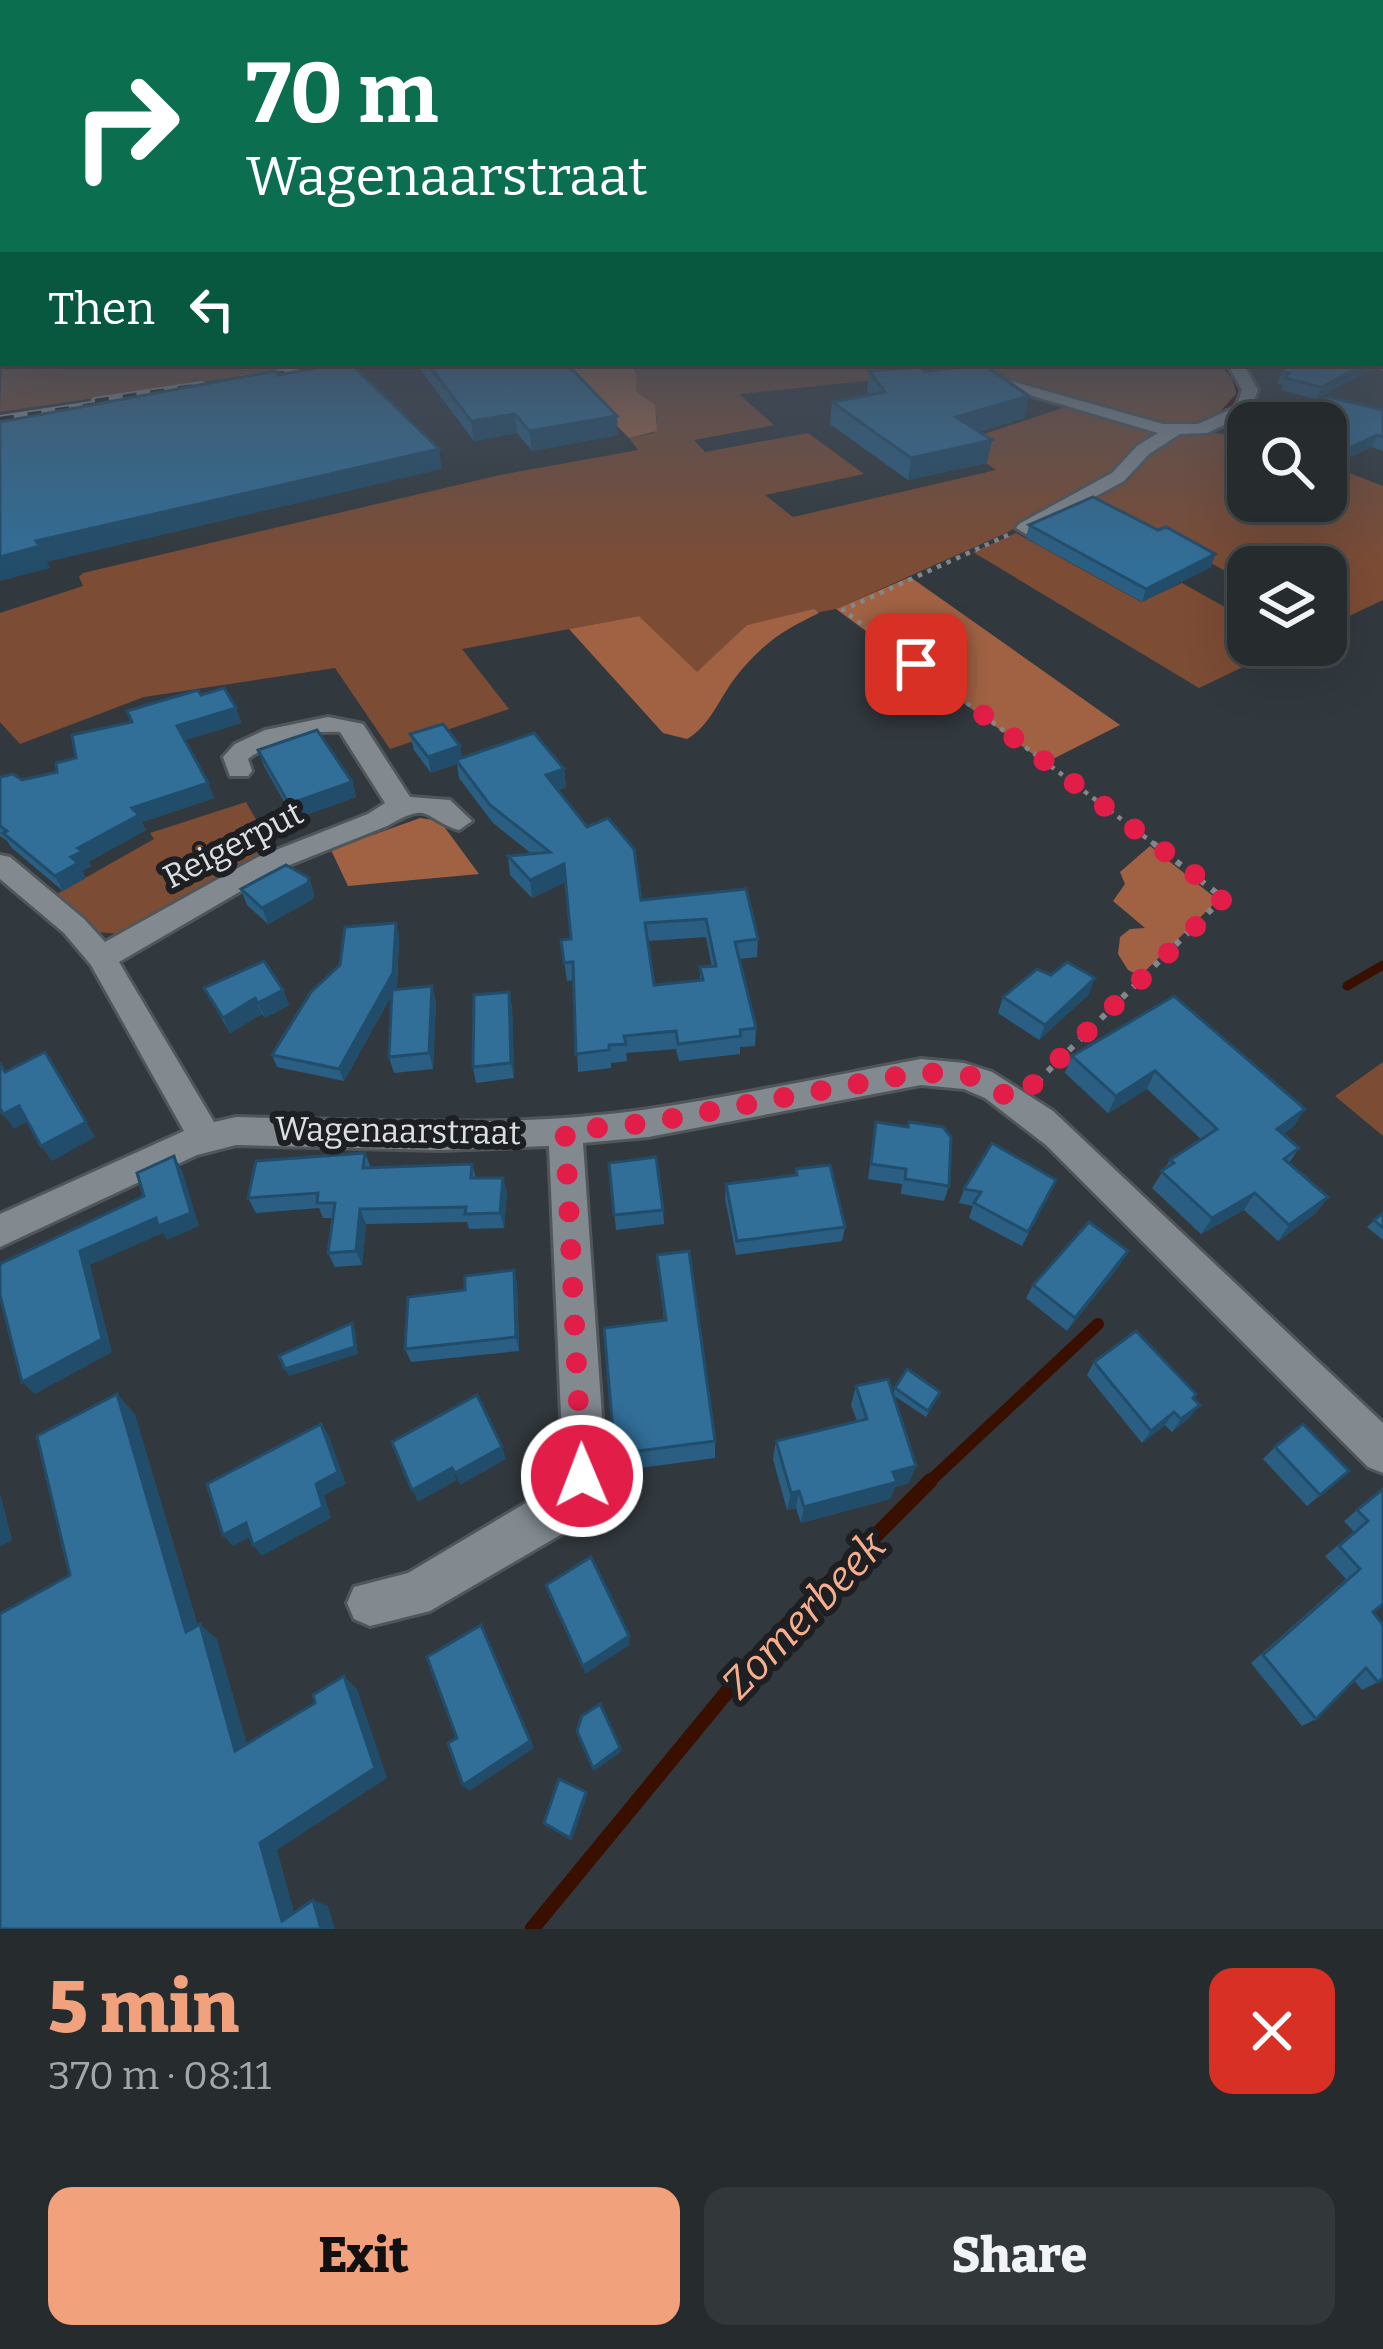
<!DOCTYPE html>
<meta charset="utf-8">
<style>
:root{--surface:#262b2e;--page:#32373a;--text:#f1f3f6;--muted:#a4a7aa;--line:#42474a;--accent:#f1a17c}
body{margin:0;font-family:Bitter,serif;background:var(--page);color:var(--text);height:100vh;display:flex;flex-direction:column;font-size:45px;white-space:nowrap}
*{box-sizing:border-box;margin:0}
p{font-size:39px;color:var(--muted)}
.icon{flex:none;width:66px;height:66px;fill:none;stroke:currentColor;stroke-width:2;stroke-linecap:round;stroke-linejoin:round}
.map{position:relative;height:1929px;overflow:hidden}
.panel{display:flex;flex-direction:column;background:var(--surface);flex:1}
.panel>*{flex:none}
.guide{position:absolute;left:0px;top:0px;width:1383px;height:366px;box-shadow:0 12px 48px #0002,0 0 0 3px var(--line);background:#0b6e4f;color:#fff;overflow:hidden}
.controls{position:absolute;left:1227px;top:402px;display:grid;gap:24px}
.controls a{display:grid;place-items:center;width:120px;height:120px;border-radius:24px;background:var(--surface);box-shadow:0 12px 48px #0002,0 0 0 3px var(--line);font-size:60px}
.pin{position:absolute;display:grid;place-items:center;width:102px;height:102px;color:#fff;margin:-51px;border-radius:24px;box-shadow:0 6px 18px #0006}
.me{position:absolute;width:132px;margin:-66px;rotate:359deg;stroke-linejoin:round;filter:drop-shadow(0 0 9px #0008)}
.turn{display:flex;align-items:center;gap:42px;height:252px;padding:0 48px;font-size:54px}
.turn .icon{width:156px;height:156px;stroke-width:2.5}
.turn b{display:block;font-size:84px;line-height:102px}
.then{display:flex;align-items:center;height:114px;padding:0 48px;background:#0003;gap:24px;font-size:45px}
.round{display:grid;place-items:center;flex:none;width:126px;height:126px;border-radius:24px;background:var(--page)}
.head{display:flex;align-items:center;justify-content:space-between;height:204px;padding:0 48px}
h1{font-size:72px;font-weight:800;line-height:90px;color:var(--accent)}
.primary-button{display:flex;gap:24px;margin-top:auto;padding:24px 48px}
.primary-button a{flex:1;height:138px;border-radius:24px;background:var(--accent);color:#111;font-size:48px;font-weight:800;line-height:138px;text-align:center}
.primary-button a+a{background:var(--page);color:var(--text)}
.map>svg:first-child{display:block}
.green{fill:#7c4c35}
.forest{fill:#a06243}
.lines{fill:none;stroke-linecap:round;stroke-linejoin:round}
.stream-far3{stroke:#390f00;stroke-width:4.5}
.stream-far2{stroke:#390f00;stroke-width:9}
.stream-far1{stroke:#390f00;stroke-width:12}
.stream{stroke:#390f00;stroke-width:15}
.minor-casing{stroke:#505659;stroke-width:6}
.path-far1{stroke:#82878c;stroke-width:4.5;stroke-dasharray:4.5 6;stroke-linecap:butt}
.path{stroke:#82878c;stroke-width:6;stroke-dasharray:6 9;stroke-linecap:butt}
.minor{fill:#828a90;fill-rule:evenodd}
.rail-casing{stroke:#8d9296;stroke-width:8}
.rail{stroke:#1d1f22;stroke-width:4.5;stroke-dasharray:14;stroke-linecap:butt}
.wall{fill:#2a5f83;fill-rule:evenodd}
.shaded-wall{fill:#224d6a}
.building{fill:#316e98;stroke:#224d6a;stroke-width:3;fill-rule:evenodd}
.route{stroke:#e11d48;stroke-width:21;stroke-dasharray:0 37.8}
.labels{text-anchor:middle;dominant-baseline:central;stroke-width:12;stroke-linejoin:round;paint-order:stroke}
.street-label{font-size:33px;fill:#dce0e3;stroke:#1d1f22}
.near-water-label{font-size:42px;font-style:italic;fill:#f7ae8c;stroke:#1d1f22}
</style>
<div class="map">
<svg width="1383" height="1929" viewBox="0 0 1383 1929">
<rect width="100%" height="100%" fill="#32393e"/>
<g class="green">
<path d="M3 342V363H331L0 412Z"/>
<path d="M630 363H861L878 369 953 372 739 394 774 425 694 440 705 452 808 433 864 474 765 495 793 517 996 470 957 443 1066 407 1163 435 1117 474 1006 533 836 609 747 625 697 673 639 616 462 649 509 709 390 749 335 668 144 697 20 744 0 722V613L83 586 79 577 83 573 500 475 638 450 629 438 654 433C662 412 651 402 636 391L637 375Z"/>
<path d="M939 363H1229L1243 388 1236 409 1215 422 1169 428Z"/>
<path d="M1206 431 1248 439V501H1326V464L1383 486V600L1328 626 1326 567H1248V583L1087 497C1125 468 1157 439 1206 431Z"/>
<path d="M1016 533 1141 602 1182 583 1248 620V645H1289L1199 688 973 552Z"/>
<path d="M246 802 274 851 122 934 96 932 55 895 154 839 150 833Z"/>
<path d="M1383 1062V1136L1335 1096Z"/>
</g>
<g class="forest">
<path d="M555 363H630L637 375 636 391 655 405 657 431 629 438Z"/>
<path d="M910 577 913 579 1120 725 1045 763 836 609Z"/>
<path d="M814 609 819 613C781 631 761 645 735 678 719 699 710 726 687 739L663 733 569 629 639 616 697 672 747 625Z"/>
<path d="M420 818 440 821 479 874 348 886 331 850Z"/>
<path d="M1150 846 1218 900 1140 976 1128 970 1118 954 1120 937 1130 929 1145 928 1113 901 1125 884 1120 872Z"/>
</g>
<g class="lines">
<path class="stream-far3" d="M1220 415 1239 394 1234 377 1222 363"/>
<path class="stream-far2" d="M1347 986 1383 965"/>
<path class="stream-far1" d="M927 1484 1098 1324"/>
<path class="stream" d="M532 1929 759 1653 930 1481"/>
<defs>
<g id="minor">
<path d="M1380 357 1383 358V368L1373 363H1380Z"/>
<path d="M922 363H947L1163 424H1198L1236 407 1242 390 1227 363H1243L1258 390 1249 413 1207 433 1180 434 1149 454 1124 481 1026 534 1016 528 1019 524 1112 473 1137 446 1158 433Z"/>
<path d="M328 717 363 724 410 797 450 800 472 821 459 830C421 818 432 800 387 826L277 870 119 962 214 1122 236 1117C373 1120 513 1129 649 1109 740 1095 831 1076 921 1059L964 1063 992 1072 1053 1111 1383 1423V1473L1368 1467 1046 1145 985 1098 964 1089 921 1085 648 1137 583 1143 605 1460 586 1515 562 1534 430 1611 370 1626 354 1619 347 1603 354 1587 408 1573 554 1486 563 1460 549 1146 441 1150 236 1145 197 1155 0 1247V1214L184 1131 91 965 64 933 0 879V855L10 857 84 919 105 942 258 857 368 814 385 803 340 732C307 730 274 739 248 759L252 771 248 776H230L223 757 235 744 265 730Z"/>
</g>
</defs>
<use href="#minor" class="minor-casing"/>
<path class="path-far1" d="M1008 535 843 610 1157 846"/>
<path class="path" d="M1037 1082 1223 898 1153 843"/>
<use href="#minor" class="minor"/>
<defs>
<g id="rail">
<path d="M318 371 372 363"/>
<path d="M243 379 332 366"/>
<path d="M95 401 202 385"/>
<path d="M0 419 111 402"/>
</g>
</defs>
<use href="#rail" class="rail-casing"/>
<use href="#rail" class="rail"/>
</g>
<g class="wall">
<path d="M419 363H566L618 435 532 451 517 433 474 441 419 368Z"/>
<path d="M1288 363H1376L1374 368 1316 399 1281 390 1283 385 1277 384 1282 372Z"/>
<path d="M869 371 925 372 1025 418 978 432 987 463 908 480 830 424 832 402 869 395 867 392Z"/>
<path d="M1383 410V451L1372 447 1341 461 1326 455V423H1270L1271 420Z"/>
<path d="M1029 525 1211 567 1142 602 1026 538Z"/>
<path d="M201 695 236 708 241 723 185 740 208 783 214 798 142 822 146 830 88 862 91 866 82 871 86 878 63 891 12 848 7 841 0 836V777L22 780 57 772 132 722Z"/>
<path d="M410 734 463 758 564 769 566 787 558 790 641 900 746 889 758 939 757 957 740 959 756 1028 755 1046 740 1047V1054L679 1061 676 1049 626 1053 627 1061 611 1063V1068L578 1072 573 980 567 981 561 940 571 939 565 882 532 898 510 875 508 856 532 854 493 823 459 778 457 764 431 773 414 750ZM706 937 712 967H700V980L654 985 648 941Z"/>
<path d="M258 750 352 782 356 797 294 819 264 766Z"/>
<path d="M309 878 314 894 313 899 268 924 247 905 241 889Z"/>
<path d="M399 935 397 986 394 990 432 986 436 1002 433 1069 394 1073 389 1057 392 994 344 1081 277 1067 272 1055Z"/>
<path d="M204 988 283 990 289 1005 265 1018 262 1014 230 1033Z"/>
<path d="M1089 994 1039 1040 998 1013 1003 997Z"/>
<path d="M1174 996 1294 1126 1283 1134 1299 1148 1289 1163 1328 1197 1316 1213 1278 1241 1244 1210 1201 1234 1152 1188 1170 1160 1201 1139 1147 1089 1108 1113 1065 1073 1072 1056Z"/>
<path d="M512 1007 514 1078 476 1083 473 1067Z"/>
<path d="M876 1122 908 1127 949 1186 944 1201 901 1194 902 1184 868 1179Z"/>
<path d="M365 1153 371 1168 472 1164 476 1178 507 1192 504 1228 469 1229 467 1222 366 1224 362 1265 335 1267 328 1253 333 1218H323L319 1208 256 1213 248 1198Z"/>
<path d="M609 1163 663 1210 664 1224 616 1230Z"/>
<path d="M796 1169 845 1227 842 1241 736 1255 725 1198 726 1184 795 1175Z"/>
<path d="M1056 1180 1022 1246 969 1218 973 1206 959 1203 964 1189Z"/>
<path d="M1383 1213V1240L1367 1227Z"/>
<path d="M657 1255 715 1441V1458L617 1471 615 1454 664 1320Z"/>
<path d="M1120 1265 1067 1331 1026 1298 1033 1285Z"/>
<path d="M514 1270 517 1284 519 1351 411 1362 405 1349 465 1290Z"/>
<path d="M1094 1362 1193 1398 1190 1417 1172 1432 1165 1425 1142 1443 1087 1375Z"/>
<path d="M856 1386 893 1394 895 1388 940 1392 926 1417 893 1395 909 1483 895 1487 890 1499 801 1523 796 1508 787 1510 773 1459 776 1441 857 1421 851 1405Z"/>
<path d="M1275 1447 1349 1471 1307 1506 1263 1459Z"/>
<path d="M1383 1488 1373 1612 1378 1682 1362 1690 1354 1680 1316 1719 1302 1726 1251 1663 1346 1579 1325 1556 1354 1532 1344 1521Z"/>
</g>
<g class="shaded-wall">
<path d="M1367 363H1376L1374 368 1316 399 1321 387Z"/>
<path d="M1029 396 1025 418 952 439 956 417Z"/>
<path d="M515 414 517 433 474 441 471 421Z"/>
<path d="M617 416 618 435 532 451 529 431Z"/>
<path d="M1377 435 1372 447 1341 461 1347 449Z"/>
<path d="M992 440 987 463 908 480 911 458Z"/>
<path d="M439 449 442 469 47 562 50 568 0 581V557L36 541Z"/>
<path d="M1215 554 1211 567 1142 602 1146 589Z"/>
<path d="M236 708 241 723 183 741 177 726Z"/>
<path d="M460 746 463 762 456 760 457 764 431 773 428 757Z"/>
<path d="M564 769 566 787 548 793 546 775Z"/>
<path d="M352 782 356 797 294 819 289 804Z"/>
<path d="M208 783 214 798 142 822 146 830 88 862 91 866 82 871 86 878 63 891 55 876 78 848 132 808Z"/>
<path d="M564 864 566 882 532 898 530 880Z"/>
<path d="M309 878 314 894 313 899 268 924 262 908Z"/>
<path d="M396 923 399 935 397 986 344 1081 339 1069Z"/>
<path d="M1095 978 1089 994 1039 1040 1045 1025Z"/>
<path d="M432 986 436 1002 433 1069 429 1053Z"/>
<path d="M283 990 289 1005 265 1018 258 1003Z"/>
<path d="M509 992 512 1007 514 1078 511 1063Z"/>
<path d="M255 998 262 1014 230 1033 223 1018Z"/>
<path d="M45 1052 95 1137 52 1161 41 1146Z"/>
<path d="M1155 1071 1147 1089 1108 1113 1116 1096Z"/>
<path d="M19 1106 29 1121 14 1129 3 1114Z"/>
<path d="M1305 1109 1294 1126 1266 1146 1277 1129Z"/>
<path d="M174 1156 182 1170 199 1226 167 1240 163 1233 90 1265 112 1352 35 1394 22 1382 80 1251 156 1218Z"/>
<path d="M503 1178 507 1192 504 1228 500 1213Z"/>
<path d="M1255 1193 1244 1210 1201 1234 1212 1218Z"/>
<path d="M1328 1197 1316 1213 1278 1241 1289 1225Z"/>
<path d="M360 1209 366 1224 362 1265 356 1251Z"/>
<path d="M1128 1251 1120 1265 1067 1331 1075 1318Z"/>
<path d="M514 1270 517 1284 519 1351 516 1337Z"/>
<path d="M352 1323 355 1329 358 1354 289 1376 285 1369Z"/>
<path d="M117 1394 135 1414 204 1646 186 1632Z"/>
<path d="M1200 1405 1190 1417 1172 1432 1181 1419Z"/>
<path d="M1174 1412 1165 1425 1142 1443 1151 1431Z"/>
<path d="M321 1424 329 1436 346 1484 324 1495 331 1518 262 1556 253 1545 316 1484Z"/>
<path d="M502 1447 506 1459 460 1485 455 1473Z"/>
<path d="M916 1466 909 1483 895 1487 890 1499 801 1523 804 1507 893 1472Z"/>
<path d="M452 1468 457 1480 418 1502 412 1490Z"/>
<path d="M799 1491 796 1508 787 1510 791 1493Z"/>
<path d="M0 1493 12 1540 0 1547Z"/>
<path d="M246 1523 256 1534 233 1546 223 1535Z"/>
<path d="M200 1624 217 1639 252 1762 235 1751Z"/>
<path d="M485 1635 534 1748 469 1791 463 1785Z"/>
<path d="M629 1636 630 1645 585 1674 583 1666Z"/>
<path d="M344 1676 357 1689 387 1778 277 1850 298 1926 282 1921 260 1843Z"/>
<path d="M620 1748 621 1752 594 1771 593 1768Z"/>
<path d="M586 1792 587 1795 572 1840 570 1838Z"/>
<path d="M313 1900 328 1906 335 1929H321Z"/>
</g>
<g class="building">
<path d="M1380 314H1383V342L1380 344Z"/>
<path d="M342 363H350L439 449 36 541 40 546 0 557V422L275 371 279 375Z"/>
<path d="M427 363H566L617 416 529 431 515 414 471 421Z"/>
<path d="M1288 363H1367L1321 387 1285 378 1289 373 1282 372Z"/>
<path d="M983 364 1029 396 956 417 992 440 911 458 832 402 885 392 869 371 921 367 925 372Z"/>
<path d="M1329 397 1383 410V437L1377 435 1347 449 1326 441V423H1280L1271 420Z"/>
<path d="M1093 497 1158 530 1166 527 1215 554 1146 589 1029 525Z"/>
<path d="M224 688 236 708 177 726 208 783 132 808 139 815 78 848 83 851 71 857 78 863 55 876 3 833 7 831 0 826V777L13 774 22 780 57 772 56 763 76 758 72 735 132 722 127 711 198 690 201 695Z"/>
<path d="M443 724 460 746 428 757 410 734Z"/>
<path d="M317 730 352 782 289 804 258 750Z"/>
<path d="M534 733 564 769 546 775 587 827 608 818 634 849 641 900 746 889 758 939 735 942 756 1028 740 1030 741 1036 678 1044 676 1031 624 1036 626 1044 609 1045V1050L576 1054 573 962 564 963 561 940 571 939 564 864 530 880 508 856 550 852 490 805 456 760ZM706 919 716 966 700 967 703 980 654 985 645 923Z"/>
<path d="M286 865 309 878 308 883 262 908 241 889Z"/>
<path d="M396 923 393 973 339 1069 272 1055 311 992 340 965 345 927Z"/>
<path d="M264 961 283 990 258 1003 255 998 223 1018 204 988Z"/>
<path d="M1067 962 1095 978 1045 1025 1003 997 1037 969 1051 975Z"/>
<path d="M432 986 429 1053 389 1057 392 990Z"/>
<path d="M509 992 511 1063 473 1067 474 995Z"/>
<path d="M1174 996 1305 1109 1277 1129 1299 1148 1284 1159 1328 1197 1289 1225 1255 1193 1212 1218 1161 1171 1174 1163 1170 1160 1217 1129 1155 1071 1116 1096 1072 1056Z"/>
<path d="M45 1052 86 1122 41 1146 19 1106 3 1114 0 1108V1064L5 1072Z"/>
<path d="M876 1122 908 1127 909 1122 943 1127 951 1137 949 1186 905 1179 906 1169 871 1164Z"/>
<path d="M992 1143 1056 1180 1028 1232 974 1203 981 1192 964 1189Z"/>
<path d="M365 1153 363 1168 472 1164 471 1178H503L500 1213 465 1214 466 1207 360 1209 356 1251 328 1253 335 1203H317L318 1193 248 1198 256 1161Z"/>
<path d="M174 1156 191 1213 158 1226 156 1218 80 1251 102 1339 22 1382 0 1295V1264L144 1196 137 1173Z"/>
<path d="M656 1157 663 1210 614 1215 609 1163Z"/>
<path d="M830 1165 845 1227 737 1241 726 1184 797 1175 796 1169Z"/>
<path d="M1383 1213V1228L1374 1220Z"/>
<path d="M1089 1222 1128 1251 1075 1318 1033 1285Z"/>
<path d="M689 1251 715 1441 615 1454 604 1328 666 1320 657 1255Z"/>
<path d="M514 1270 516 1337 405 1349 408 1297 465 1290V1276Z"/>
<path d="M352 1323 355 1347 285 1369 279 1356Z"/>
<path d="M1136 1331 1196 1394 1193 1398 1200 1405 1181 1419 1174 1412 1151 1431 1094 1362Z"/>
<path d="M907 1369 940 1392 928 1411 895 1388Z"/>
<path d="M888 1379 916 1466 893 1472 897 1482 804 1507 799 1491 791 1493 776 1441 867 1419 856 1386Z"/>
<path d="M117 1394 186 1632 200 1624 235 1751 315 1703 313 1695 344 1676 375 1768 260 1843 282 1921 313 1900 321 1929H0V1614L70 1575 37 1436Z"/>
<path d="M477 1395 502 1447 455 1473 452 1468 412 1490 392 1442Z"/>
<path d="M321 1424 338 1472 316 1484 323 1507 253 1545 246 1523 223 1535 207 1484Z"/>
<path d="M1303 1424 1349 1471 1320 1495 1275 1447Z"/>
<path d="M1383 1489V1604L1373 1612 1383 1625V1678L1378 1682 1366 1668 1316 1719 1263 1655 1360 1569 1339 1546 1368 1521 1357 1510Z"/>
<path d="M591 1557 629 1636 583 1666 546 1585Z"/>
<path d="M481 1625 530 1741 463 1785 448 1743 457 1738 427 1657Z"/>
<path d="M600 1704 620 1748 593 1768 577 1731 582 1716Z"/>
<path d="M559 1779 586 1792 570 1838 544 1823Z"/>
</g>
<linearGradient id="sky" x2="0" y2="1"><stop stop-color="#1c1f22"/><stop offset="0.52" stop-color="#495463"/><stop offset="1" stop-color="#495463" stop-opacity="0"/></linearGradient>
<rect width="1383" height="567" fill="url(#sky)"/>
<g class="lines">
<path class="route" d="M582 1476 565 1131 648 1123 921 1072 970 1076 1016 1101 1222 901 1218 892 916 664"/>
</g>
<g class="labels">
<g class="street-label">
<text transform="translate(233 845) rotate(-27)">Reigerput</text>
<text transform="translate(398 1131) rotate(1)">Wagenaarstraat</text>
</g>
<g class="near-water-label">
<text transform="translate(804 1615) rotate(-46)">Zomerbeek</text>
</g>
</g>
</svg>
<div class="controls">
<a><svg class="icon" aria-label="search" viewBox="0 0 24 24"><circle cx="10" cy="10" r="6"/><path d="M15 15l6 6"/></svg></a>
<a><svg class="icon" aria-label="layers" viewBox="0 0 24 24"><path d="M12 4l9 5-9 5-9-5zM3 14l9 5 9-5"/></svg></a>
</div>
<div class="pin" style="left:916px;top:664px;background:#d93025"><svg class="icon" aria-label="arrive" viewBox="0 0 24 24"><path d="M6 21V4h12l-3 4 3 4H6"/></svg></div>
<svg class="me" style="left:582px;top:1476px" viewBox="-20 -20 40 40"><circle r="17" fill="#e11d48" stroke="#fff" stroke-width="3"/><path d="M0-11L8 9 0 5-8 9z" fill="#fff"/></svg>
<div class="guide">
<div class="turn"><svg class="icon" aria-label="right" viewBox="0 0 24 24"><path d="M7 20v-9h11M14 6l5 5-5 5"/></svg><div><b>70 m</b>Wagenaarstraat</div></div>
<div class="then">Then<svg class="icon" aria-label="left" viewBox="0 0 24 24"><path d="M17 20v-9H6M10 6l-5 5 5 5"/></svg></div>
</div>
</div>
<section class="panel">
<div class="head"><div><h1>5 min</h1><p>370 m · 08:11</p></div><a class="round" style="background:#d93025;color:#fff"><svg class="icon" aria-label="close" viewBox="0 0 24 24"><path d="M6 6l12 12M18 6L6 18"/></svg></a></div>
<div class="primary-button"><a>Exit</a><a>Share</a></div>
</section>
